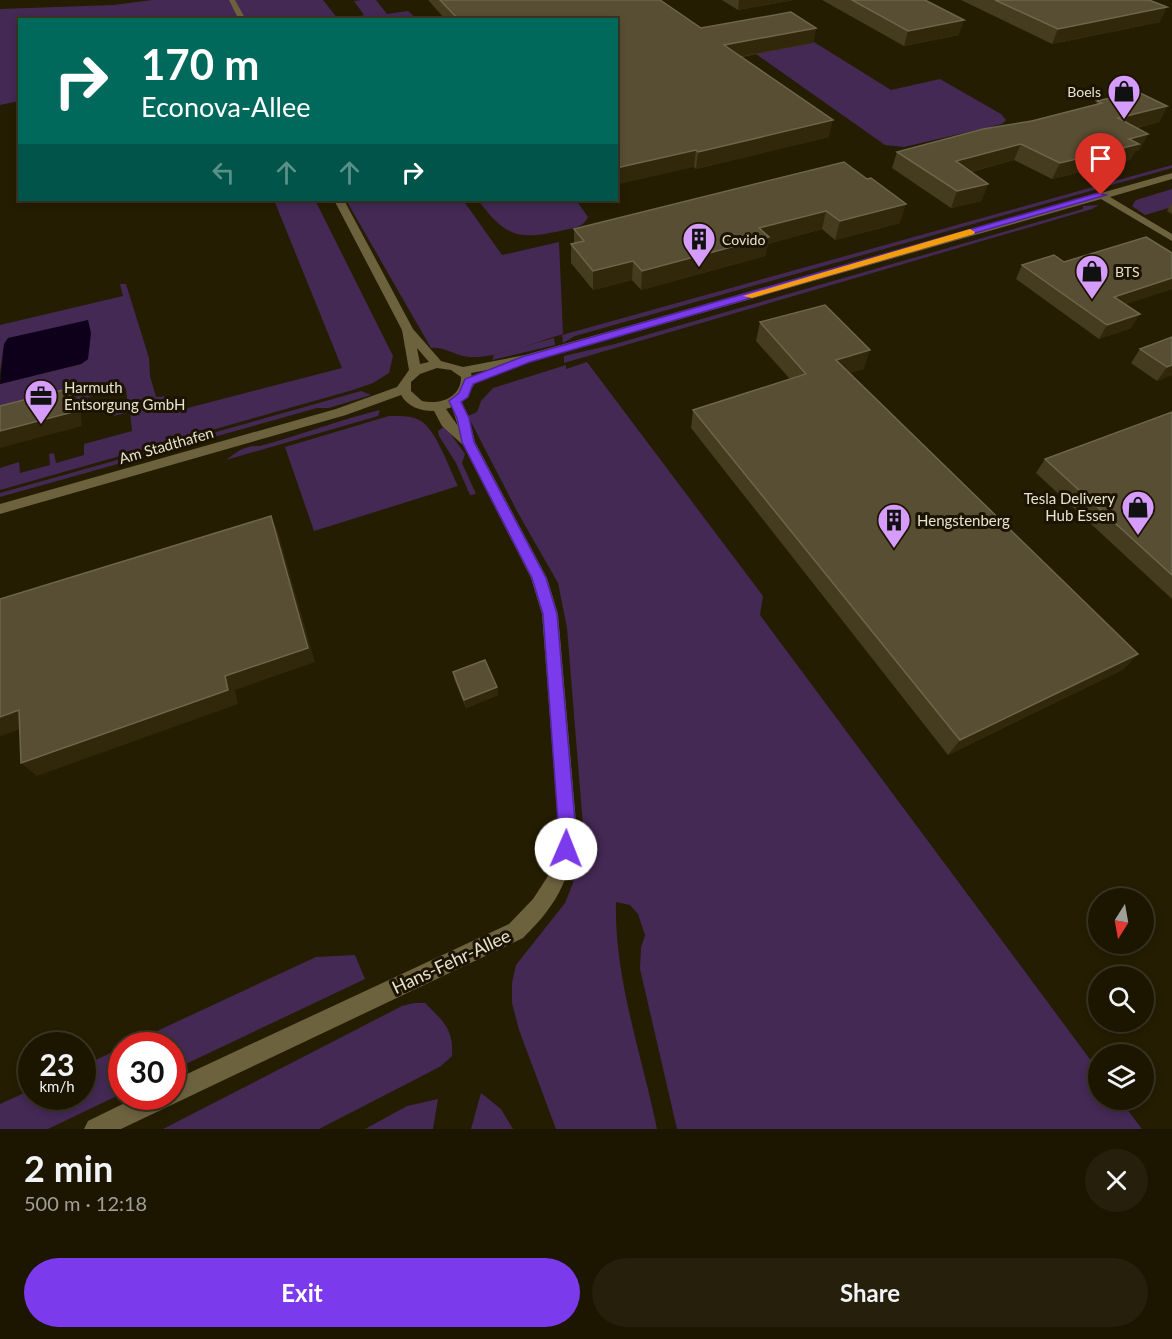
<!DOCTYPE html>
<meta charset="utf-8">
<style>
:root{--surface:#1c1601;--page:#251f0b;--text:#f1f3f6;--muted:#a09f99;--line:#3a3523;--accent:#7c3aed}
body{margin:0;font-family:Lato,sans-serif;background:var(--page);color:var(--text);height:100vh;display:flex;flex-direction:column;font-size:22px;white-space:nowrap}
*{box-sizing:border-box;margin:0}
p{font-size:20px;color:var(--muted)}
.icon{flex:none;width:33px;height:33px;fill:none;stroke:currentColor;stroke-width:2;stroke-linecap:round;stroke-linejoin:round}
.map{position:relative;height:1129px;overflow:hidden}
.sheet{display:flex;flex-direction:column;background:var(--surface);flex:1}
.sheet>*{flex:none}
.banner{position:absolute;left:18px;top:18px;width:600px;height:183px;border-radius:0px;box-shadow:0 3px 9px #0003,0 0 0 2px var(--line);background:#00695c;color:#fff;overflow:hidden}
.needle{width:39px;rotate:191deg}
.tools{position:absolute;left:1088px;top:888px;display:grid;gap:12px}
.tools a{display:grid;place-items:center;width:66px;height:66px;border-radius:50%;background:var(--surface);box-shadow:0 3px 9px #0003,0 0 0 2px var(--line);font-size:30px}
.speed{position:absolute;left:18px;top:1032px;display:flex;gap:12px;font-size:30px;font-weight:700;text-align:center}
.speed>*{display:grid;place-content:center;width:78px;height:78px;border-radius:50%;background:var(--surface);box-shadow:0 3px 9px #0003,0 0 0 2px var(--line);line-height:1}
.speed small{font-size:15px;font-weight:400}
.speed .limit{border:9px solid #d22;background:#fff;color:#111}
.pin{position:absolute;display:grid;place-items:center;width:51px;height:51px;color:#fff;margin:-62px -26px;border-radius:50% 50% 50% 0;rotate:-45deg;box-shadow:0 0 6px #0007}
.pin .icon{rotate:45deg}
.me{position:absolute;width:66px;margin:-33px;rotate:1deg;stroke-linejoin:round;filter:drop-shadow(0 0 4px #0008)}
.turn{display:flex;align-items:center;gap:21px;height:126px;padding:0 24px;font-size:27px}
.turn .icon{width:78px;height:78px;stroke-width:2.5}
.turn b{display:block;font-size:42px;line-height:51px}
.lanes{display:flex;align-items:center;height:57px;padding:0 24px;background:#0003;justify-content:center;gap:30px;direction:ltr}
.lanes .off{opacity:.35}
.round{display:grid;place-items:center;flex:none;width:63px;height:63px;border-radius:32px;background:var(--page)}
.overview{display:flex;align-items:center;justify-content:space-between;height:102px;padding:0 24px}
h1{font-size:36px;font-weight:700;line-height:45px}
.cta{display:flex;gap:12px;margin-top:auto;padding:12px 24px}
.cta a{flex:1;height:69px;border-radius:36px;background:var(--accent);color:#fff;font-size:24px;font-weight:700;line-height:69px;text-align:center}
.cta a+a{background:var(--page);color:var(--text)}
.map>svg:first-child{display:block}
.green{fill:#432954}
.water{fill:#0e001a}
.lines{fill:none;stroke-linecap:round;stroke-linejoin:round}
.minor{fill:#6d623e;fill-rule:evenodd}
.wall{fill:#453c20}
.shaded-wall{fill:#31280c}
.building{fill:#574e33;stroke:#6d654c;stroke-width:1.5}
.route{fill:#7c3aed;stroke:#51269a;stroke-width:1.5}
.slow{fill:#f59e0b}
.labels{text-anchor:middle;dominant-baseline:central;stroke-width:6;stroke-linejoin:round;paint-order:stroke}
.far-poi-label{font-size:14px;fill:#e7e2d1;stroke:#1c1400;text-anchor:start}
.poi-label{font-size:15px;fill:#e7e2d1;stroke:#1c1400;text-anchor:start}
.street-label{font-size:15px;fill:#e7e2d1;stroke:#1c1400}
.near-street-label{font-size:18px;fill:#e7e2d1;stroke:#1c1400}
</style>
<div class="map">
<svg width="1172" height="1129" viewBox="0 0 1172 1129">
<rect width="100%" height="100%" fill="#251d01"/>
<g class="green">
<path d="M152 0H323L338 19 20 20 19 101 0 105V9L113 5Z"/>
<path d="M362 0H376L387 14 408 11 417 19H351L364 15 354 1Z"/>
<path d="M814 42 891 90 940 79 1001 114 1006 120 1002 124 904 147 885 145 756 54Z"/>
<path d="M1172 165V168L575 336 563 343 562 335Z"/>
<path d="M1172 189V207L1145 215 1132 206 1136 200Z"/>
<path d="M274 200H315L393 356 389 373 373 383 353 390 0 490V468L19 462 20 473 50 465 49 454 54 453 56 463 84 455V444L132 431 130 412 113 416 112 412 128 407 126 388 0 419V384L81 364 88 359 4 344 0 372V325L123 296 120 284H126L149 358 150 376 156 397 168 396 176 411 342 368Z"/>
<path d="M346 200H463L502 255 559 242 563 334C536 342 499 358 471 357 455 357 446 346 431 348Z"/>
<path d="M478 200H576L588 217C584 227 574 228 564 230 520 240 507 239 478 200Z"/>
<path d="M1099 205 1092 209 564 363V356L615 344 1083 209V206Z"/>
<path d="M554 338 555 345 492 360 494 355Z"/>
<path d="M587 362 763 596 760 615 1098 1070V1100H1120L1142 1129H677L640 969 641 948 645 935 638 914 630 905 616 902C614 978 642 1055 657 1129H556L519 1030 512 1003V983L516 965 565 903 573 883 583 826 567 628 558 583 518 513 468 416 477 412 481 401 493 388 566 365V369Z"/>
<path d="M361 391 371 395 329 408H317L0 497V493Z"/>
<path d="M380 410 378 416 226 460C238 451 245 445 260 446 300 435 339 420 380 410Z"/>
<path d="M389 416C399 416 411 415 421 421 436 430 450 470 458 486L314 531 285 447Z"/>
<path d="M445 426 465 454 462 463 476 494 470 495 456 463 439 436 438 431Z"/>
<path d="M355 955 365 979 173 1070 172 1046 127 1045 316 957Z"/>
<path d="M414 1003H425C443 1021 454 1029 452 1056L441 1066 426 1074 319 1129H163L402 1006Z"/>
<path d="M121 1048V1094L48 1129H0V1104L31 1090 32 1096H82L83 1066Z"/>
<path d="M481 1093 501 1109 513 1129H471Z"/>
<path d="M438 1099 433 1129H365L407 1106Z"/>
</g>
<path class="water" d="M88 320 91 333 88 359 81 364 0 384 4 344 8 338Z"/>
<g class="lines">
<g class="minor">
<path d="M229 0H235L246 20H239Z"/>
<path d="M1172 173V179L1110 197 1172 234V241L1101 199 530 362 471 373 474 385 462 402 469 418 475 442 547 578 558 614 576 822C573 874 560 902 523 938L121 1129H84L88 1121 139 1096H172V1081L509 924 533 899 548 876 556 840 558 822 542 614 531 578 463 445 442 426 434 411C420 411 408 407 401 395L346 415 0 514V504L336 409 397 387 409 370 402 330 334 200H344L413 329 441 361 463 367 525 355ZM417 348 429 362 420 364ZM437 368 451 370 461 377C461 398 440 405 422 401L411 391V382L420 374ZM452 407 458 426 446 409Z"/>
</g>
</g>
<g class="wall">
<path d="M428 0H662H661L701 28H816L813 43 742 57 829 137 696 169 694 167 616 20H446Z"/>
<path d="M722 0H794L738 10Z"/>
<path d="M822 0H925L959 35 904 46Z"/>
<path d="M961 0H1150L1160 22 1052 44Z"/>
<path d="M1097 101 1167 106 1159 122 1137 128 1148 134 1139 150 1135 151 1130 160 1052 179 1014 160 971 172 988 184 981 201 951 208 892 168 897 152 1096 105Z"/>
<path d="M844 162 900 223 835 240 822 229 768 244 765 256 641 290 632 280 593 290 571 263V244L574 243V229Z"/>
<path d="M1172 202V214L1167 211Z"/>
<path d="M1064 262 1172 289 1125 304 1131 328 1099 339 1016 279 1022 265Z"/>
<path d="M760 322 864 369 849 373 1138 654 1122 670 948 755 691 428 693 410 790 379 756 341Z"/>
<path d="M1172 337V375L1157 381 1131 363 1140 349Z"/>
<path d="M1172 412V599L1036 473 1045 459Z"/>
<path d="M453 672 497 687 498 695 466 708 455 681Z"/>
</g>
<g class="shaded-wall">
<path d="M739 0H794L738 10Z"/>
<path d="M1167 7 1160 22 1052 44 1058 29Z"/>
<path d="M964 20 959 35 904 46 908 31Z"/>
<path d="M816 28 813 43 722 60 724 45Z"/>
<path d="M1167 106 1159 122 1111 134 1118 118Z"/>
<path d="M833 120 829 137 696 169 698 152Z"/>
<path d="M1148 134 1139 150 1135 151 1130 160 1052 179 1060 163 1129 139Z"/>
<path d="M1021 144 1014 160 950 177 956 161Z"/>
<path d="M696 150 694 167 616 185V168Z"/>
<path d="M988 184 981 201 951 208 957 191Z"/>
<path d="M906 204 900 223 835 240 840 221Z"/>
<path d="M826 211 822 229 768 244 765 256 641 290 642 271 759 228Z"/>
<path d="M633 261 632 280 593 290V271Z"/>
<path d="M1172 278V289L1106 311 1114 297Z"/>
<path d="M1140 314 1131 328 1099 339 1107 325Z"/>
<path d="M870 350 864 369 830 379 836 360Z"/>
<path d="M1172 365V375L1157 381 1167 367Z"/>
<path d="M71 388 80 402 82 426 0 448V431Z"/>
<path d="M271 516 278 532 315 662 235 690 238 704 37 776 21 763 225 676Z"/>
<path d="M1138 654 1122 670 948 755 960 740Z"/>
<path d="M497 687 498 695 466 708 464 700Z"/>
<path d="M19 710 35 724 0 736V717Z"/>
</g>
<g class="building">
<path d="M440 0H660L701 28 791 12 816 28 724 45 833 120 698 152 696 150 616 168V20H459Z"/>
<path d="M852 0H925L964 20 908 31Z"/>
<path d="M995 0H1149L1167 7 1058 29Z"/>
<path d="M1138 92 1167 106 1118 118 1148 134 1129 139 1139 144 1060 163 1021 144 956 161 988 184 957 191 897 152 983 129 1032 121 1102 103 1097 101Z"/>
<path d="M844 162 867 179 871 178 906 204 840 221 826 211 759 228 769 237 642 271 633 261 593 271 571 244 584 241 574 229Z"/>
<path d="M1146 237 1172 253V278L1114 297 1140 314 1107 325 1022 265 1054 255 1064 262Z"/>
<path d="M825 305 870 350 836 360 1138 654 960 740 693 410 806 374 760 322Z"/>
<path d="M1172 337V365L1167 367 1140 349Z"/>
<path d="M71 388 73 412 0 431V406Z"/>
<path d="M1172 412V575L1045 459Z"/>
<path d="M271 516 308 648 225 676 228 690 21 763 19 710 0 717V599Z"/>
<path d="M485 660 497 687 464 700 453 672Z"/>
</g>
<path class="route" d="M1098 193 1106 195 530 362 473 384 468 397 461 402 469 418 474 442 546 578 557 614 575 822 574 849 572 855 566 858 560 855 557 849 558 822 543 614 532 578 462 442 457 418 449 401 459 393 465 379 522 357Z"/>
<path class="slow" d="M970 229 975 232 974 234 752 298 743 296Z"/>
<defs>
<symbol id="shop-pin" viewBox="-11 -11 22 30"><path d="M0 17L-7.5 6A9.5 9.5 0 1 1 7.5 6Z" fill="#d59cfb" stroke="#1c1400"/><path d="M-5-2.5h2.3a2.7 3.5 0 0 1 5.4 0H5L5.5 6h-11ZM-1.5-2.5h3a1.5 2.3 0 0 0-3 0Z" fill="#111"/></symbol>
<symbol id="building-pin" viewBox="-11 -11 22 30"><path d="M0 17L-7.5 6A9.5 9.5 0 1 1 7.5 6Z" fill="#d59cfb" stroke="#1c1400"/><path d="M-4-6H4V6H1V3H-1V6H-4ZM-2.5-4.3h1.7v1.8h-1.7ZM.8-4.3h1.7v1.8H.8ZM-2.5-1h1.7V.8h-1.7ZM.8-1h1.7V.8H.8Z" fill="#111"/></symbol>
<symbol id="office-pin" viewBox="-11 -11 22 30"><path d="M0 17L-7.5 6A9.5 9.5 0 1 1 7.5 6Z" fill="#d59cfb" stroke="#1c1400"/><path d="M-6-3h4V-5.5h4V-3h4V5H-6ZM-1-4.5V-3h2v-1.5ZM-6 0V1H6V0Z" fill="#111"/></symbol>
</defs>
<g fill-rule="evenodd">
<use href="#shop-pin" x="1105" y="72" width="38" height="52"/>
<use href="#building-pin" x="680" y="220" width="38" height="52"/>
<use href="#shop-pin" x="1073" y="252" width="38" height="52"/>
<use href="#office-pin" x="22" y="377" width="38" height="52"/>
<use href="#shop-pin" x="1119" y="488" width="38" height="52"/>
<use href="#building-pin" x="875" y="501" width="38" height="52"/>
</g>
<g class="labels">
<g class="far-poi-label">
<text x="1101" y="91" text-anchor="end">Boels</text>
<text x="722" y="239">Covido</text>
<text x="1115" y="271">BTS</text>
</g>
<g class="poi-label">
<text x="64" y="387">Harmuth<tspan x="64" dy="17">Entsorgung GmbH</tspan></text>
<text x="1115" y="498" text-anchor="end">Tesla Delivery<tspan x="1115" dy="17">Hub Essen</tspan></text>
<text x="917" y="520">Hengstenberg</text>
</g>
<g class="street-label">
<text transform="translate(166 445) rotate(-16)">Am Stadthafen</text>
</g>
<g class="near-street-label">
<text transform="translate(451 961) rotate(-25)">Hans-Fehr-Allee</text>
</g>
</g>
</svg>
<div class="tools">
<a><svg class="needle" viewBox="-14 -14 28 28"><path d="M0-13l5 13h-10z" fill="#e53935"/><path d="M0 13l5-13h-10z" fill="#a09f99"/></svg></a>
<a><svg class="icon" aria-label="search" viewBox="0 0 24 24"><circle cx="10" cy="10" r="6"/><path d="M15 15l6 6"/></svg></a>
<a><svg class="icon" aria-label="layers" viewBox="0 0 24 24"><path d="M12 4l9 5-9 5-9-5zM3 14l9 5 9-5"/></svg></a>
</div>
<div class="speed"><div>23<small>km/h</small></div><div class="limit">30</div></div>
<div class="pin" style="left:1101px;top:195px;background:#d93025"><svg class="icon" aria-label="arrive" viewBox="0 0 24 24"><path d="M6 21V4h12l-3 4 3 4H6"/></svg></div>
<svg class="me" style="left:566px;top:849px" viewBox="-20 -20 40 40"><circle r="19" fill="#fff"/><path d="M0-13L10 11 0 6-10 11z" fill="#7c3aed"/></svg>
<div class="banner">
<div class="turn"><svg class="icon" aria-label="right" viewBox="0 0 24 24"><path d="M7 20v-9h11M14 6l5 5-5 5"/></svg><div><b>170 m</b>Econova-Allee</div></div>
<div class="lanes"><svg class="icon off" aria-label="left" viewBox="0 0 24 24"><path d="M17 20v-9H6M10 6l-5 5 5 5"/></svg><svg class="icon off" aria-label="ahead" viewBox="0 0 24 24"><path d="M12 20V5M6 11l6-6 6 6"/></svg><svg class="icon off" aria-label="ahead" viewBox="0 0 24 24"><path d="M12 20V5M6 11l6-6 6 6"/></svg><svg class="icon" aria-label="right" viewBox="0 0 24 24"><path d="M7 20v-9h11M14 6l5 5-5 5"/></svg></div>
</div>
</div>
<section class="sheet">
<div class="overview"><div><h1>2 min</h1><p>500 m · 12:18</p></div><a class="round"><svg class="icon" aria-label="close" viewBox="0 0 24 24"><path d="M6 6l12 12M18 6L6 18"/></svg></a></div>
<div class="cta"><a>Exit</a><a>Share</a></div>
</section>
